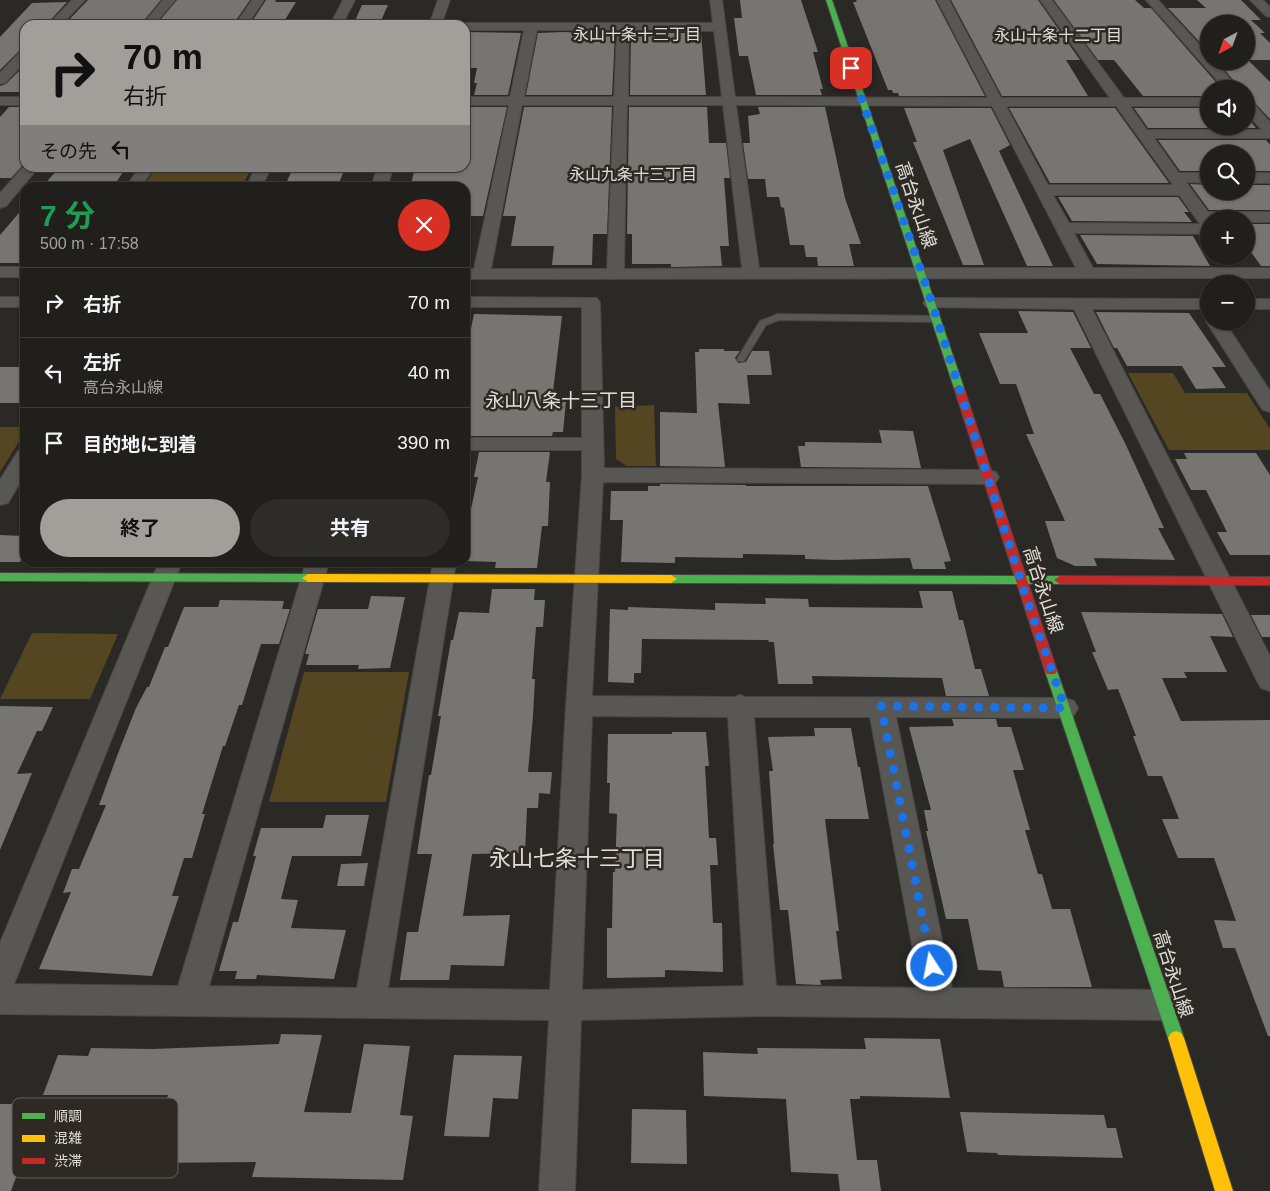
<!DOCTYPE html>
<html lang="ja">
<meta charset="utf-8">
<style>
:root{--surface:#201f1c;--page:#2d2c29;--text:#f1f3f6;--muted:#a2a2a3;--line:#3d3d3b;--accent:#a19f9a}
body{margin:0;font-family:Helvetica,"Noto Sans JP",sans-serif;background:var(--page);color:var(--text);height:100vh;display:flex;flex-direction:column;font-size:19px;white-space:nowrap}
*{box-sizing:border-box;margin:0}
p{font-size:16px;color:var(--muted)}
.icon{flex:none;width:28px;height:28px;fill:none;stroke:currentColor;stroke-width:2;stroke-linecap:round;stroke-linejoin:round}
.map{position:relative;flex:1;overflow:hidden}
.sheet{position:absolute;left:20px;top:182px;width:450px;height:385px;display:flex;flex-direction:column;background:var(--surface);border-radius:15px;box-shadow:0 1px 4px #0004,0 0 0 1px var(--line)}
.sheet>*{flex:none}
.top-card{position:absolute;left:20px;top:20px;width:450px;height:152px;border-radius:15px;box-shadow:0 1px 4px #0004,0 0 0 1px var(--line);background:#a19f9a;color:#111;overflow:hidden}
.needle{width:32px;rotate:221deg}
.buttons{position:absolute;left:1200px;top:15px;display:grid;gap:10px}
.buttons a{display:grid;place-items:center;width:55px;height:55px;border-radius:50%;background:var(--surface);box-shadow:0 1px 4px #0004,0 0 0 1px var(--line);font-size:25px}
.pin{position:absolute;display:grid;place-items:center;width:42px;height:42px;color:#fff;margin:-21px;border-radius:10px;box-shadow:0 2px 8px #0006}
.me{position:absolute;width:55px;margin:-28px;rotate:349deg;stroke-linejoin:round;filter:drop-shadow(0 0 4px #0008)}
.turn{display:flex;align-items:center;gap:18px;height:105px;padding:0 20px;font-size:22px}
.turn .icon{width:65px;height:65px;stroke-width:2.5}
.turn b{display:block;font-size:35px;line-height:42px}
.then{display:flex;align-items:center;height:48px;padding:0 20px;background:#0003;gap:10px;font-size:19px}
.round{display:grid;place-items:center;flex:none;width:52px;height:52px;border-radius:26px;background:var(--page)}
.summary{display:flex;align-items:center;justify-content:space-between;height:85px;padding:0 20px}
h1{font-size:30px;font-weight:700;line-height:38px;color:#1e9e55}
.primary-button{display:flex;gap:10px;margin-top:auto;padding:10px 20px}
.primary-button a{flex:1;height:58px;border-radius:30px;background:var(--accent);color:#111;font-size:20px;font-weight:700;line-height:58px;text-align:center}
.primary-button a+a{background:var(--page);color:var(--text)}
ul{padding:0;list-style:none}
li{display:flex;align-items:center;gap:15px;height:70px;padding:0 20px;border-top:1px solid var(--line)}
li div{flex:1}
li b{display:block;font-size:19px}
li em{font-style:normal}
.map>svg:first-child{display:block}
.green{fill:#554622}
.building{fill:#767572}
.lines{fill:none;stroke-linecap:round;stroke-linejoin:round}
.lane-casing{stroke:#494743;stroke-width:2}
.street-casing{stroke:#494743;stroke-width:2}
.fast-casing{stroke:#494743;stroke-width:2}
.slow-casing{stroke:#494743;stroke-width:2}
.jam-casing{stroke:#494743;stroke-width:2}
.lane{fill:#585754;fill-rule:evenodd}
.street{fill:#585754;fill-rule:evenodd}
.fast{fill:#4caf50;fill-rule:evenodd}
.slow{fill:#ffc107;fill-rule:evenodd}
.jam{fill:#c62828;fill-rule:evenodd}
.route{stroke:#1a73e8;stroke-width:9;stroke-dasharray:0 16.2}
.labels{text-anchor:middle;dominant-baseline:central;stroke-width:5;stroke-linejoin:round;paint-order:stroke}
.far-neighbourhood-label{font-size:16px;fill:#e0ded9;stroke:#2e2a23}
.street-label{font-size:18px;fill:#e0ded9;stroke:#2e2a23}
.neighbourhood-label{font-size:19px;fill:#e0ded9;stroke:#2e2a23}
.near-neighbourhood-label{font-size:22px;fill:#e0ded9;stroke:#2e2a23}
.key{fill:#2e2a23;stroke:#63605a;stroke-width:1}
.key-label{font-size:14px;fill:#e0ded9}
</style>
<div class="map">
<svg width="1270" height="1191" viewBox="0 0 1270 1191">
<rect width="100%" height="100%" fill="#2b2926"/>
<g class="green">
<path d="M156 168H252L241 187H143Z"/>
<path d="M1128 373H1173L1185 393H1247L1270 429V450H1169Z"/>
<path d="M654 405 656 466H627L616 459 615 407Z"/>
<path d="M0 427H25V432L0 472Z"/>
<path d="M32 633 118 634 90 699H0Z"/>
<path d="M304 672H409L386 802H269Z"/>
</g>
<g class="building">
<path d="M88 0H161L140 25H64Z"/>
<path d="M177 0H250L234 23H220L218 25H156Z"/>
<path d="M266 0H276L275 2H296L283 23H251Z"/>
<path d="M740 0H801L818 52H813L823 89H820L822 95H756L748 56H739L734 18H742Z"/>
<path d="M856 0H935L985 96H899L898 93H893L892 90H888L853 2H857Z"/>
<path d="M951 0H1038L1080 60H1066L1088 96H1002Z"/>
<path d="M1054 0H1135L1144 8H1151L1222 89H1209V96H1143L1114 60H1098Z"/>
<path d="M1197 0H1241L1261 20H1251L1265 33H1260L1270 43V60H1248L1270 82V119L1252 100 1246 98V89H1241L1217 61H1246V24H1209V52L1168 8H1206Z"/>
<path d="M67 2 46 25H25V49L19 51 0 70V37L32 3Z"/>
<path d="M362 5H388L379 25H353Z"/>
<path d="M465 32 521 33 508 95H474L477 83H474L477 68H465Z"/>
<path d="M563 32 615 34 612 95H526L538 33Z"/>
<path d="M645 33H701L706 95H630L631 34Z"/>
<path d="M25 65V95H21L24 92H0V86L6 84Z"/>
<path d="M9 107H25V163L11 178H0V117Z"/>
<path d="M470 107H507L483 216H465V188H410L415 168H465V126Z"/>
<path d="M524 107H612L607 234H593L592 265H552L554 246H511L516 216H503Z"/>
<path d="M629 107H707L709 143H726L730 178H724L729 246H720L722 266 671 267V264H632V234H627Z"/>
<path d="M758 107H825L845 198 861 244H849L854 266H818L817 257H806L804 245H790L784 208 781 207 779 197H767L765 179H748L743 143H750L748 116 760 114Z"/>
<path d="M904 108H991L1010 145 999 151 1053 266H1027L970 139 943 150 984 265H963L913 142H917Z"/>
<path d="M1009 108H1115L1169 183H1050Z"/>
<path d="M1134 108H1209V126H1246V116L1256 128H1148Z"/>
<path d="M1158 140H1266L1270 145V171H1246V154H1209V171H1180Z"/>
<path d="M59 168H126L112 188H41Z"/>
<path d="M293 168H345L337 188H284Z"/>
<path d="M1190 184 1209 185V191H1246V185H1270V210H1209Z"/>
<path d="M1058 197H1178L1189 212H1184L1192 222 1072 221Z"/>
<path d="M25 206V263H0V235Z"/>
<path d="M1246 224H1270V266H1261L1246 245Z"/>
<path d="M1080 235 1193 236 1210 266 1097 264Z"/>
<path d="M1018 311 1073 312 1091 348H1070L1094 394H1100L1125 443 1164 528H1158L1175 560 1094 558 1097 566H1075L1057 558 1045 521H1065L1026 434H1034L1016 384H1000L979 333H1028Z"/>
<path d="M1096 312 1189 313 1226 367H1212L1226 388 1196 389 1182 366H1127L1117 348H1114Z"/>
<path d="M474 314 562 316 552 400 566 401 563 432H553L552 436H469L470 425H465V372L471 343H468Z"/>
<path d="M699 349H724V351H740L735 358 738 363 746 362 752 351H769L772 375H747L750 404 718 403 725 467 660 466V412L697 413 695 352H699Z"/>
<rect x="0" y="367" width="25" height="36"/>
<path d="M879 430 913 431 921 468 801 467 798 446H805V442L882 443Z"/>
<path d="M479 452H550L546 482H550L548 526H542L537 568H495L496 562 465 561 469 518 478 477H474Z"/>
<path d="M1184 453H1256L1270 475V555H1230L1217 532H1227L1206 490H1191L1175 459H1187Z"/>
<path d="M660 484 746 485V486H928L951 561 944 562 946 569H913L910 558 836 560 805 559V555L743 554V558L675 557V563L621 562 623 520H610L611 491H648V486H660Z"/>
<path d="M0 535 25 536V552L20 562H0Z"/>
<path d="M492 589H535L534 600H545L543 627H536L532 679H535L533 716 528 772H552L550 794 539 793 538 808H527L525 853 472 854 463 916 510 915 504 966 451 965 449 980H400L407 932H418L432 854H417L429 775H431L441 716H438L451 640H453L459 612 489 613Z"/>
<path d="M919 591H952L959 620H963L975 669H981L989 696H946L942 678 812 676 813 684H778L774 642H769L768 640 642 639 641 673H634V683L608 682 610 609 628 610V607L715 610V603L766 604 765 598 808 599 809 607 923 608Z"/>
<path d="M371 596 405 597 390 668 358 669 359 665H306L309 654H305L318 609H368Z"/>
<path d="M220 600 284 601 282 609H290L279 644H261L242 705H239L225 746H223L202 814H205L192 858H184L172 896H179L152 976 39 969 71 892 63 893 72 869H79L106 805H99L117 756 136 708 147 687H149L165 647H168L184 607H218Z"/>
<path d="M1081 612 1222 614 1233 637 1210 636 1227 672H1184L1187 678H1162L1181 721 1270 720V1036H1268L1235 948H1223L1214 920 1236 921 1214 858H1178L1162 819H1179L1162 776H1148L1133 736H1136L1118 689 1108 690 1092 652H1096Z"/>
<path d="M1251 615H1270V637H1262Z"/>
<path d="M0 706 53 707 42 731H37L17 774 32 773 0 850Z"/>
<path d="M952 719H996L998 727H1011L1024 770H1013L1030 830H1025L1038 874H1042L1052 909H1070L1092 987H1004L1001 971 978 970 968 919H946L926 831H928L924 810H931L909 727 954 726Z"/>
<path d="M814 728H851L858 767H860L869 819H825L839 931H836L842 979 820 980 821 985 796 984 788 910H780L773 844H774L769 771H773L768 737 815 736Z"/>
<path d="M672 732H706L709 766H705L709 838H716L718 865H710L713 923H722L723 972 665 970V977L607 978V928H612L613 872H615L617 814 609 813 610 783H607L608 734H672Z"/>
<path d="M326 815H369L361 856H292L281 899 298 900 291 928 346 930 334 979 257 975 256 979H235L237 971H219L233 922H238L256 856H253L261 828H323Z"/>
<path d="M368 863 364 886H337L341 864Z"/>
<path d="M281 1034 322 1035 304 1112 351 1113 364 1044 410 1046 400 1115 413 1116 403 1180 252 1177 256 1162 150 1163 168 1095H43L58 1055 88 1056 91 1048 152 1049 279 1044Z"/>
<path d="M864 1038 940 1039 950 1098 860 1096V1099H850L857 1160H877L881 1191H840L838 1174 791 1172 786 1099 704 1096 703 1052 758 1054 757 1048 866 1049Z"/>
<path d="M454 1055 522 1056 518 1099 493 1098 489 1137 444 1136Z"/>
<path d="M0 1104H43L11 1191H0Z"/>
<path d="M632 1109 686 1110 687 1164 631 1163Z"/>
<path d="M960 1112 1104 1115 1107 1128H1116L1123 1158 998 1155 997 1153 967 1152Z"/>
</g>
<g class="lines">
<defs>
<path id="lane" d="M778 314 937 316 941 319 937 322 779 320 766 325 744 361H738L737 359 760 321Z"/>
<g id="street">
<path d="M72 0H85L61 25H48Z"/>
<path d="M163 0H175L154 25H142Z"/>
<path d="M252 0H264L247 25H235Z"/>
<path d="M343 0H355L342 25H330Z"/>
<path d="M438 0H450L441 25H429Z"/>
<path d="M710 0H722L735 97 988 98 937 0H949L1001 98H1110L1040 0H1052L1124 98H1209V106H1130L1147 130H1262L1246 113V100L1251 101 1270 122V138H1154L1179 173H1209V183L1186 182 1208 212H1270V222H1246V219H1209V234L1074 233 1093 268H1270V278L465 279V269H474L509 105H465V97H510L524 30H465V25H460L461 23H713ZM537 30H617L614 97H524ZM629 30 714 31 722 97H628ZM522 105H614L607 269H491ZM627 105H723L742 268 624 269ZM736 105 992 106 1076 268H759ZM1006 106H1116L1173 185H1048ZM1053 195H1179L1200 224 1069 223Z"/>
<path d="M1146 0H1158L1209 55V61H1214L1239 89H1225Z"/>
<path d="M1250 0H1263L1270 7V17L1266 16Z"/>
<path d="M25 51V62L5 83 0 84V73L20 52Z"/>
<rect x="0" y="97" width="25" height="8"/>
<path d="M25 165V168H38L6 206 0 208V193Z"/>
<path d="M139 168H154L140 188H125Z"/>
<path d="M255 168H271L261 188H246Z"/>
<path d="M377 168H393L387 188H371Z"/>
<rect x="1246" y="173" width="24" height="10"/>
<rect x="0" y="267" width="25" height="10"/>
<rect x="0" y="297" width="25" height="10"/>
<path d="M465 297 597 298 600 302 604 468 988 470 996 472 999 477 996 482 988 484 603 482 592 696 735 697 740 695 745 697 1065 698 1074 701 1078 708 1074 715 1065 718 896 717 952 988 1165 990 1176 994 1181 1005 1176 1016 1165 1020 761 1016 581 1020 575 1191H539L549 1020 0 1014V943L159 562H182L14 984 178 986 306 562H329L209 986 357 988 433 562H456L388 988 550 990 566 706 582 475V450H465V438H582V307H465ZM592 716 728 717 744 986 582 990ZM754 717H870L920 988 776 986Z"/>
<path d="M932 298 1209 299V309H1092L1270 656V691L1261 688 1257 681 1074 309 926 307 923 303 926 299Z"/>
<rect x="1246" y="299" width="24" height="10"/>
<path d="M1209 317V321H1224L1270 391V412L1263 410 1260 406 1206 321Z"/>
<path d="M25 450V474L8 503 0 505V480L18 451Z"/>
</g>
<g id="fast">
<path d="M826 0H832L964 388 962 390 959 391 954 388Z"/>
<path d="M0 573 308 574 314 578 308 582 0 581Z"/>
<path d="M671 575 1060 576 1066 580 1060 584 671 583 665 579Z"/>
<path d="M1051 667 1055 668 1057 671 1184 1038 1181 1043 1176 1045 1171 1043 1168 1038 1045 671 1047 668Z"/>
</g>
<g id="slow">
<path d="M308 574 671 575 677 579 671 583 308 582 302 578Z"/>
<path d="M1176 1031 1181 1033 1184 1038 1233 1191H1215L1168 1038 1171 1033Z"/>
</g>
<g id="jam">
<path d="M959 385 964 388 1057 671 1055 674H1047L1045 671 954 388Z"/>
<path d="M1060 576 1270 577V585L1060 584 1054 580Z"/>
</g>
</defs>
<use href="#lane" class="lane-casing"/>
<use href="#street" class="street-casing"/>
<use href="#fast" class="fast-casing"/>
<use href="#slow" class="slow-casing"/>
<use href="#jam" class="jam-casing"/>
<use href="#lane" class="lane"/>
<use href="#street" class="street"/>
<use href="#fast" class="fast"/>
<use href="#slow" class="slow"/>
<use href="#jam" class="jam"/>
</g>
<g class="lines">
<path class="route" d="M851 68 932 303 1027 600 1065 708 881 706 932 966"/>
</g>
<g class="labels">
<g class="far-neighbourhood-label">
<text x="637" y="34">永山十条十三丁目</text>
<text x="1058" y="35">永山十条十二丁目</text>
<text x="633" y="174">永山九条十三丁目</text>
</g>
<g class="street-label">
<text transform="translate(916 205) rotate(71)">高台永山線</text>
<text transform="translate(1043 590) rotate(72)">高台永山線</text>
<text transform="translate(1173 974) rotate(72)">高台永山線</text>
</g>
<g class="neighbourhood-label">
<text x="561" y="400">永山八条十三丁目</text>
</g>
<g class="near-neighbourhood-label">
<text x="577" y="858">永山七条十三丁目</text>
</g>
</g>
<rect x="12" y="1098" width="166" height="80" rx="8" class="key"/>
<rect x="22" y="1113" width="23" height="6" fill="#4caf50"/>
<rect x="22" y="1135" width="23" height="7" fill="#ffc107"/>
<rect x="22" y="1158" width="23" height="6" fill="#c62828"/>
<g class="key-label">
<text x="54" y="1121">順調</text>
<text x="54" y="1143">混雑</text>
<text x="54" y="1166">渋滞</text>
</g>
</svg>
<div class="buttons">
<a><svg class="needle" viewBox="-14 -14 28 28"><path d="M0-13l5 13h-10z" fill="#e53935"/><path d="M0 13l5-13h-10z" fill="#a2a2a3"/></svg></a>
<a><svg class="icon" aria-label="sound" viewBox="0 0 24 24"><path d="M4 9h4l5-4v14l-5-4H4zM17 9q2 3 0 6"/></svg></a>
<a><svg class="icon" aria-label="search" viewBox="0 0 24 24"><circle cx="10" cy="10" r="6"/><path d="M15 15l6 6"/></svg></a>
<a>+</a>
<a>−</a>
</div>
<div class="pin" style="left:851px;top:68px;background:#d93025"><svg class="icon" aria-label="arrive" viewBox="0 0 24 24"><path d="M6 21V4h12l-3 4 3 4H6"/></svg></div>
<svg class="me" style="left:932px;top:966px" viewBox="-20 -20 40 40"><circle r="17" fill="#1a73e8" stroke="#fff" stroke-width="3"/><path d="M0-11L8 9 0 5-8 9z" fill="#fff"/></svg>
<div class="top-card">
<div class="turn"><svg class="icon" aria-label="right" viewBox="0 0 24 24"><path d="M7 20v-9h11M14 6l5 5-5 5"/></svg><div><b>70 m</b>右折</div></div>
<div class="then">その先<svg class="icon" aria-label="left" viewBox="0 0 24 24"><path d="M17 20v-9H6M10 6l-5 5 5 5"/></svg></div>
</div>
<section class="sheet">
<div class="summary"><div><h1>7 分</h1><p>500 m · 17:58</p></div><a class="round" style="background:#d93025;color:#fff"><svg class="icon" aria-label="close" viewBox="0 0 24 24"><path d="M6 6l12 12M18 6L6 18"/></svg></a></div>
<ul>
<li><svg class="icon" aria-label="right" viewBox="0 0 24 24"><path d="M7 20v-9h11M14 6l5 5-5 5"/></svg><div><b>右折</b></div><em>70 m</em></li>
<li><svg class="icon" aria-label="left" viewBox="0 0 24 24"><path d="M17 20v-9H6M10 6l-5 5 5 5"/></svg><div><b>左折</b><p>高台永山線</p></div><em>40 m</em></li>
<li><svg class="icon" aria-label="arrive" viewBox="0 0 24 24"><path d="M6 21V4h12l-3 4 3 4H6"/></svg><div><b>目的地に到着</b></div><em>390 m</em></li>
</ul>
<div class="primary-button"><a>終了</a><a>共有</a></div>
</section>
</div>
